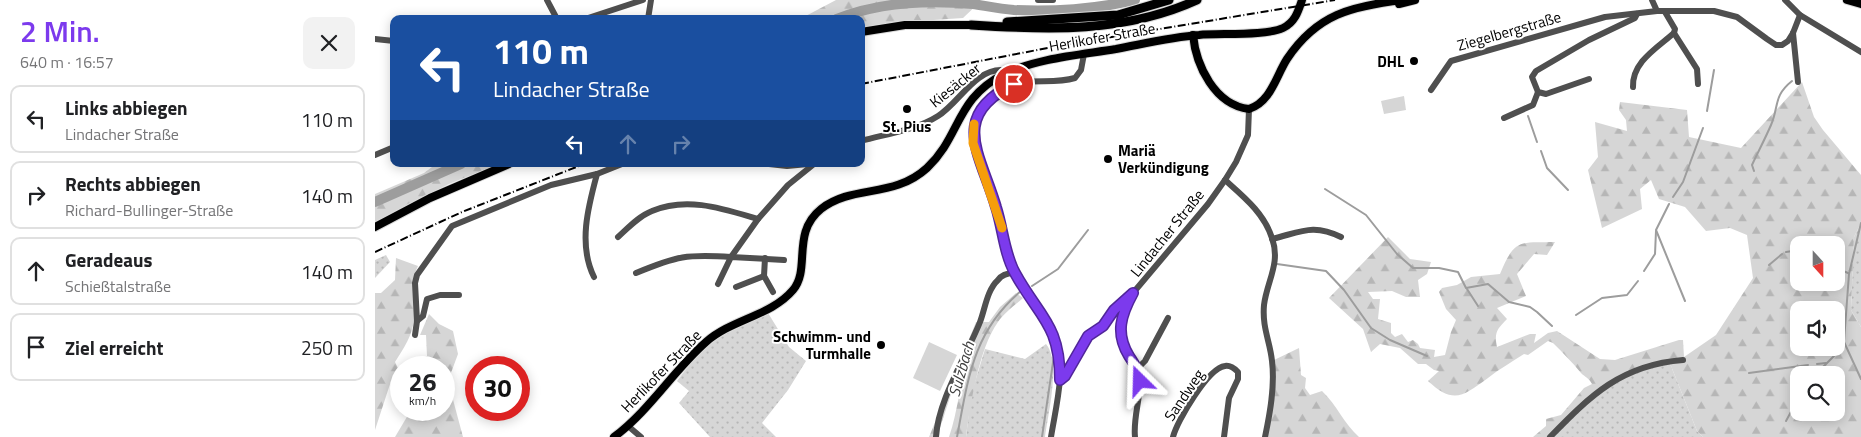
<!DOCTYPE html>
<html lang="de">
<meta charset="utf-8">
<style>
:root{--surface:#fff;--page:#f2f2f2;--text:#202124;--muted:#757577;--line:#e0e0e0;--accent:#7c3aed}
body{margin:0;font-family:"Titillium Web",sans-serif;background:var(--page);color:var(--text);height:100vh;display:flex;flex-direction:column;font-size:19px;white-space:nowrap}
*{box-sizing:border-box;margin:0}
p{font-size:16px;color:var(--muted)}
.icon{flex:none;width:28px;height:28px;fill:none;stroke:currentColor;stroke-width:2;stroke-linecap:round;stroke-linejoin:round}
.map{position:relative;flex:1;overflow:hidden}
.drawer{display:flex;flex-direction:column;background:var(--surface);width:375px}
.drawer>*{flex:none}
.guide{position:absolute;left:15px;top:15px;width:475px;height:152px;border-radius:10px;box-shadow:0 2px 12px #0003;background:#1a4fa0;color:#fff;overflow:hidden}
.needle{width:32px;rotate:159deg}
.buttons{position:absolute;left:1415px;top:236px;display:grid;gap:10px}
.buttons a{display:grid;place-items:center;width:55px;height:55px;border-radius:10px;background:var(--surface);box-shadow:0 2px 12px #0003;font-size:25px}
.speed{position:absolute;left:15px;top:356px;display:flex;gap:10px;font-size:25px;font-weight:700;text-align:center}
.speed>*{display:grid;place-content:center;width:65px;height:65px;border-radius:50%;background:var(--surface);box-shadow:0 2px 12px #0003;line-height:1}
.speed small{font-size:12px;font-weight:400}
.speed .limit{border:8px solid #d22;background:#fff;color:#111}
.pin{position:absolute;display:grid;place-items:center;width:42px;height:42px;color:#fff;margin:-21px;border:2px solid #fff;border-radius:50%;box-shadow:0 1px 5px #0007}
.me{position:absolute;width:55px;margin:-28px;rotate:338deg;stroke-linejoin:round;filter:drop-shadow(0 0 4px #0008)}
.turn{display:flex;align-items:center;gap:18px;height:105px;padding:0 20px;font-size:22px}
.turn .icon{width:65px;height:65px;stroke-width:2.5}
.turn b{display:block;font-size:35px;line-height:42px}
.lanes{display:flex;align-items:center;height:48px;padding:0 20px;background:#0003;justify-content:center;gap:25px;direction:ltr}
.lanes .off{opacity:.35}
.round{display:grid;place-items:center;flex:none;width:52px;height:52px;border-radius:10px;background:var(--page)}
.head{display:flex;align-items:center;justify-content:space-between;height:85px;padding:0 20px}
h1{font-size:30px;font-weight:600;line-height:38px;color:var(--accent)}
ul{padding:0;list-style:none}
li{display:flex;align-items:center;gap:15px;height:68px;margin:0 10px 8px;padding:0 10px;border:2px solid var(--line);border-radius:10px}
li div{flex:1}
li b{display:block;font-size:19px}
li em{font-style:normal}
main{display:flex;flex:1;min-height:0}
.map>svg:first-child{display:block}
.green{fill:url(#green-dots)}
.forest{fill:url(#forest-firs);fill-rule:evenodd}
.pitch{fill:#d6d6d6}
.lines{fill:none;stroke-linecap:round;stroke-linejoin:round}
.stream{stroke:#9d9d9d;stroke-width:2}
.river{stroke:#9d9d9d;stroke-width:10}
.major-casing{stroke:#dbdbdb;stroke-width:10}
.highway-casing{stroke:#dbdbdb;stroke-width:11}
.minor{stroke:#4f4f4f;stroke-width:6}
.major{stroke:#000;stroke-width:8}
.highway{stroke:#000;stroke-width:9}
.rail{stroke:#000;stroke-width:2;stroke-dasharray:8 2.5 1 2.5;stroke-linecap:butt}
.route-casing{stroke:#51269a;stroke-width:12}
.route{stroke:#7c3aed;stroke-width:9}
.slow{stroke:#f59e0b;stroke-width:9}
.poi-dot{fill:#000;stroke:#fff;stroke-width:2}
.labels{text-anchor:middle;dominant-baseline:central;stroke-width:4;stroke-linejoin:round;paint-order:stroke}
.street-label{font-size:15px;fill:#000;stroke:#fff}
.poi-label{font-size:15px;font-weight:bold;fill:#000;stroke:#fff;text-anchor:end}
.water-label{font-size:16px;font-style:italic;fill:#3e3e3e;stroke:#fff}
</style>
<main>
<section class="drawer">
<div class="head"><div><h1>2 Min.</h1><p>640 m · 16:57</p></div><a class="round"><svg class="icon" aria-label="close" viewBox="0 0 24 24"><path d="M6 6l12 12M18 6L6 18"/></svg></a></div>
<ul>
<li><svg class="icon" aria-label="left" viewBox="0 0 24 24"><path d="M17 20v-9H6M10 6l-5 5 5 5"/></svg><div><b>Links abbiegen</b><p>Lindacher Straße</p></div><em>110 m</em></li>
<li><svg class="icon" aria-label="right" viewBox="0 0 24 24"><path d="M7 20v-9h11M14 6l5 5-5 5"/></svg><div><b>Rechts abbiegen</b><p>Richard-Bullinger-Straße</p></div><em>140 m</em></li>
<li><svg class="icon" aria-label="ahead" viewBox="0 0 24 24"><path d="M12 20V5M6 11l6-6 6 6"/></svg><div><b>Geradeaus</b><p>Schießtalstraße</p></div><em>140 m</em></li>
<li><svg class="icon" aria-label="arrive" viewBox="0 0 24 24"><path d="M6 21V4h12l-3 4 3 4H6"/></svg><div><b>Ziel erreicht</b></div><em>250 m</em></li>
</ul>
</section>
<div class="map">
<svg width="1486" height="437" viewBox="0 0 1486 437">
<defs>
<pattern id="green-dots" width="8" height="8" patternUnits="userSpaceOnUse" patternTransform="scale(1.25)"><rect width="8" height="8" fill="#d6d6d6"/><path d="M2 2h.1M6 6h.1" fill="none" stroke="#b6b6b6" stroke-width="1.8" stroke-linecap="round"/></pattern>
<pattern id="forest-firs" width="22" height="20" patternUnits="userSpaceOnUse" patternTransform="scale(1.25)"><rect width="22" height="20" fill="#d6d6d6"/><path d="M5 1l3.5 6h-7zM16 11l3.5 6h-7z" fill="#b6b6b6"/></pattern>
</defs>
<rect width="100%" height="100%" fill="#fff"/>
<g class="green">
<path d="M1486 223V327L1476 310 1479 237Z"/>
<path d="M11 255 15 262 0 278V260Z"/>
<path d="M393 313 414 347 431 361 413 390 387 423 401 437H335L304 403 314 391 302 381C330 343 349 328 393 313Z"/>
<path d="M671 344C686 361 673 414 670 437H591L596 395 610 349 650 359Z"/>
<path d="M1294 361 1322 431 1328 437H1175L1231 384Z"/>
</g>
<g class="forest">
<path d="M461 0H601L606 1 588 18 515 23 486 29V19H425Z"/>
<path d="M1427 82 1439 117 1448 130 1486 175V223L1479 237 1476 310 1486 327V437H1328L1322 431 1294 361 1231 384 1175 437H1158L1171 426V419L1186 415 1209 388 1217 384C1214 378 1210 377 1206 373 1197 362 1188 353 1178 343L1173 341 1153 355 1149 354C1137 362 1124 369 1113 378 1088 396 1079 405 1053 381L1064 371 1059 370 1051 364H1043L1025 348 1005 344 996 352 988 329 954 298 1013 237 1035 259 1056 262 1052 274 1043 280 1045 297H1031L1017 291 993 292 998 299H1005L1003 319 1016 323V333L1020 337 1027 334 1033 342 1038 340 1043 344 1045 348 1060 350 1059 357 1070 355 1076 332 1081 320 1071 309 1064 292 1067 288 1082 285 1096 277 1125 274C1140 238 1144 243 1180 242L1172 255 1159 254 1142 274 1151 296 1122 308 1132 319C1122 329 1119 333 1122 347L1155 334H1161L1159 343 1173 333 1182 331 1225 359 1240 360 1304 340H1308L1309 357 1341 335 1378 278 1372 235 1355 228 1331 231 1310 207 1284 199 1276 180 1265 189 1267 209 1227 228 1213 170 1223 157 1220 122 1252 131 1251 120 1244 110 1245 102 1312 110 1314 137 1366 148ZM1424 245H1461V282H1424ZM1424 310H1461V348H1424ZM1424 375H1461V412H1424Z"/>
<path d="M61 164H124L74 184 0 222V194L49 173Z"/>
<path d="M21 258 43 266C34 284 42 301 39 320 37 336 29 348 20 362L23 368 52 356 51 335H45L54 314 64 324 78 331 83 354 73 381 88 437H20L36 410H69V368H26V384L16 381 0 430V293H6L20 280Z"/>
<path d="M641 293 648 298C640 305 629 313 623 322 604 348 595 406 591 437H574C583 411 585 383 592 356L581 379 562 437H554L601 322H614L625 307Z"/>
<path d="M924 348 926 375 931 378 930 388 935 395 947 391C962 405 969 424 984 437H890L897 361Z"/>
</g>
<g class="pitch">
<path d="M1029 96 1031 110 1009 114 1006 101Z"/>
<path d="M554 342 582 355 565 391 538 378Z"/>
</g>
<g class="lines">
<g class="stream">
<path d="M1332 111 1339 70"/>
<path d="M1153 116 1162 142"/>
<path d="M1166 151 1172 168 1193 190"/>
<path d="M1379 171 1377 165C1383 152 1390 139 1396 125 1404 107 1398 96 1417 81"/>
<path d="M950 189 991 215 1022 254 1038 268H1064L1083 272 1091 288 1113 284 1134 302 1155 307 1162 312 1177 326"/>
<path d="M1298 197 1308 182 1328 128"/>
<path d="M1294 204 1281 230 1310 301"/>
<path d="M1411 252 1424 250"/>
<path d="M902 264 951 271 969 290 996 328 1015 340 1052 356"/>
<path d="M1394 265 1407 254"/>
<path d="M1461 268 1473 273"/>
<path d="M1269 271 1280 254 1281 231"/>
<path d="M657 286 683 269 713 230"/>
<path d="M1092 289 1103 306"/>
<path d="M1201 315 1227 298 1252 295 1263 281"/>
<path d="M1469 342 1486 379"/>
<path d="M1442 364 1451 363"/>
<path d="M1374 373 1433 365"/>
<path d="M1440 375 1462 353 1469 341 1474 274 1486 223"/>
<path d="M1411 421 1424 397"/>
<path d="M582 437C593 379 598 331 646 291"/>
<path d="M667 437 680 349"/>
</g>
<g class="river">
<path d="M462 19C504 2 553 0 598 4 611 6 625 9 639 10 680 12 720 9 760 0"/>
<path d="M0 202 86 164"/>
</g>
<defs>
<g id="major">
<path d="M1472 0 1486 4"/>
<path d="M1024 4 1040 0"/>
<path d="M486 32 530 25H596"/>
<path d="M818 35C821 66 840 105 874 109 896 102 901 76 912 59 942 14 977 6 1028 0"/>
<path d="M0 227 55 198 134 164"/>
<path d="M239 437C275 410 298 371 331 342 357 319 396 316 418 290 436 269 416 233 446 209 478 184 518 199 552 168 586 136 580 99 629 74 663 58 704 55 741 49 768 44 796 37 824 35 844 33 891 36 908 28 920 22 923 12 927 0"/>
</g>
<g id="highway">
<path d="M632 22 743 15 794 0"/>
<path d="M596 25C673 30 750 33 822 0"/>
</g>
</defs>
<use href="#major" class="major-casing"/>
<use href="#highway" class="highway-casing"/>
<g class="minor">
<path d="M172 0 182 19"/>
<path d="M663 0H678"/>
<path d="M1277 0 1282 11"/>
<path d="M1410 0 1425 15 1486 52"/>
<path d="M1290 12 1300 29 1299 33 1322 69 1323 84"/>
<path d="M210 19 268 0"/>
<path d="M273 19 276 0"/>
<path d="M1418 33 1423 82"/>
<path d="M0 39 19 41"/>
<path d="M1214 79 1171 94 1163 92 1157 77 1161 71 1214 40 1260 18 1262 14"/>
<path d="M1258 87C1257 62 1282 48 1299 33"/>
<path d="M1056 90 1076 61 1230 17 1282 11H1339L1362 17 1392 39 1401 45H1407L1413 41 1418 33 1425 15"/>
<path d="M1129 118 1158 105 1163 92"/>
<path d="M486 141C511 134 541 130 563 116 584 103 600 69 627 70L630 74"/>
<path d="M0 155 19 147"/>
<path d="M394 164 412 166 433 164"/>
<path d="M850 180C869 197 889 213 897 238 906 263 892 281 889 305 887 328 895 341 897 361 900 386 895 413 890 437"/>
<path d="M243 237C253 228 264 216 277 211 312 196 349 209 383 219L413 185 439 164"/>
<path d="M897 239C926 232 938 223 966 237"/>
<path d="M390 258 389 276 398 292"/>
<path d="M261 273C302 256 312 254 356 257L383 219"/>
<path d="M219 277C203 245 213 207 222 174"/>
<path d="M343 284 356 257 409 260"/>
<path d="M361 287 389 276"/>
<path d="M755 298C728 347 764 346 765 382 765 400 758 419 760 437"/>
<path d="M42 321 48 316 52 299 65 295H84"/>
<path d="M40 335 42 321 40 283 42 275 77 226 176 185 222 174 247 164"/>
<path d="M763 368 770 361 793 318"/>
<path d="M685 380 690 376 713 336 728 326 739 310 758 293 833 204 850 180 861 162 873 135 874 109"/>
<path d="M253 426 266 437"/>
<path d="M561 437C563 400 591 357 605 322 610 309 612 290 623 280 627 274 633 273 640 273"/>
<path d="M676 437C681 406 691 370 681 339 672 314 651 295 639 271 631 255 630 237 625 220 618 195 596 153 598 129 599 115 611 101 622 92 650 74 673 86 700 78L706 70 709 54"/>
<path d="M798 437C802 421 833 368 850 366 855 365 859 368 863 372V379L854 398 849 437"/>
<path d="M1175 437C1216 395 1246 365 1308 360"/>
</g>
<use href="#major" class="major"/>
<use href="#highway" class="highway"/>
<g class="rail">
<path d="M486 84 688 45 960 0"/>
<path d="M0 252 87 212 209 164"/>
</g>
</g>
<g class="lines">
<defs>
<path id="route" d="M639 84C573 116 606 155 621 207 628 229 629 253 640 273 664 317 685 324 685 380L690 376 713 336 728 326 739 310 758 293C746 315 740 333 754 356 760 365 763 370 765 381"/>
</defs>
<use href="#route" class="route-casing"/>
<use href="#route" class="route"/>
<path class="slow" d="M599 124 598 143 627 228"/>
</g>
<g class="poi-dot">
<circle cx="1039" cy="61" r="5"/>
<circle cx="532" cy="109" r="5"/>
<circle cx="733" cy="159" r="5"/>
<circle cx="506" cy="345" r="5"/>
</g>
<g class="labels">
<g class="street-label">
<text transform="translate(1134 31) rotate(-16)">Ziegelbergstraße</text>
<text transform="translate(727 37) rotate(-10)">Herlikofer Straße</text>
<text transform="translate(580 85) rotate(-39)">Kiesäcker</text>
<text transform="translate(792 233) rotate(-51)">Lindacher Straße</text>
<text transform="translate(286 371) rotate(-46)">Herlikofer Straße</text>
<text transform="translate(809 395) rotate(-56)">Sandweg</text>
</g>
<g class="poi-label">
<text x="1029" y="61">DHL</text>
<text x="532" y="126" text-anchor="middle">St. Pius</text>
<text x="743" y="150" text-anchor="start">Mariä<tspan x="743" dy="17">Verkündigung</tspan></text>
<text x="496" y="336">Schwimm- und<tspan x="496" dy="17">Turmhalle</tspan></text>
</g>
<g class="water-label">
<text transform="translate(586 369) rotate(-74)">Sulzbach</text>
</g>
</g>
</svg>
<div class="buttons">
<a><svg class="needle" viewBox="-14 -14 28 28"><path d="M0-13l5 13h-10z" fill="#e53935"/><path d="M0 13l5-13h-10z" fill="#757577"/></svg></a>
<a><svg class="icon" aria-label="sound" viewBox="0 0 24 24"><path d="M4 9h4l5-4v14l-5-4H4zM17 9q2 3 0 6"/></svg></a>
<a><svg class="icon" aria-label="search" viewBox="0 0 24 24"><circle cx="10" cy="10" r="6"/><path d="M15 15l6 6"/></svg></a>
</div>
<div class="speed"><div>26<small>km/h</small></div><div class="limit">30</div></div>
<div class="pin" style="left:639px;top:84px;background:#d93025"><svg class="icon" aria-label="arrive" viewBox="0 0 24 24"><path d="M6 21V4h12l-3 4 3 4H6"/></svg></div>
<svg class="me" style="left:765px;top:381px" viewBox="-20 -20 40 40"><path d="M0-17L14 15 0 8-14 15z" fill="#7c3aed" stroke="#fff" stroke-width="4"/></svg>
<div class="guide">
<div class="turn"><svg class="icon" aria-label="left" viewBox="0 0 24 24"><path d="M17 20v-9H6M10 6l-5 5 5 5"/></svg><div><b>110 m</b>Lindacher Straße</div></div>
<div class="lanes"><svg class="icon" aria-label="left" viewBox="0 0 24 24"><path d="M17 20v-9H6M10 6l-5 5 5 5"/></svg><svg class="icon off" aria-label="ahead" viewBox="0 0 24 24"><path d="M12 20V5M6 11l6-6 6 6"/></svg><svg class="icon off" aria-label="right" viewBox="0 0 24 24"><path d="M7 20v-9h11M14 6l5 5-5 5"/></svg></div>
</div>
</div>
</main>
